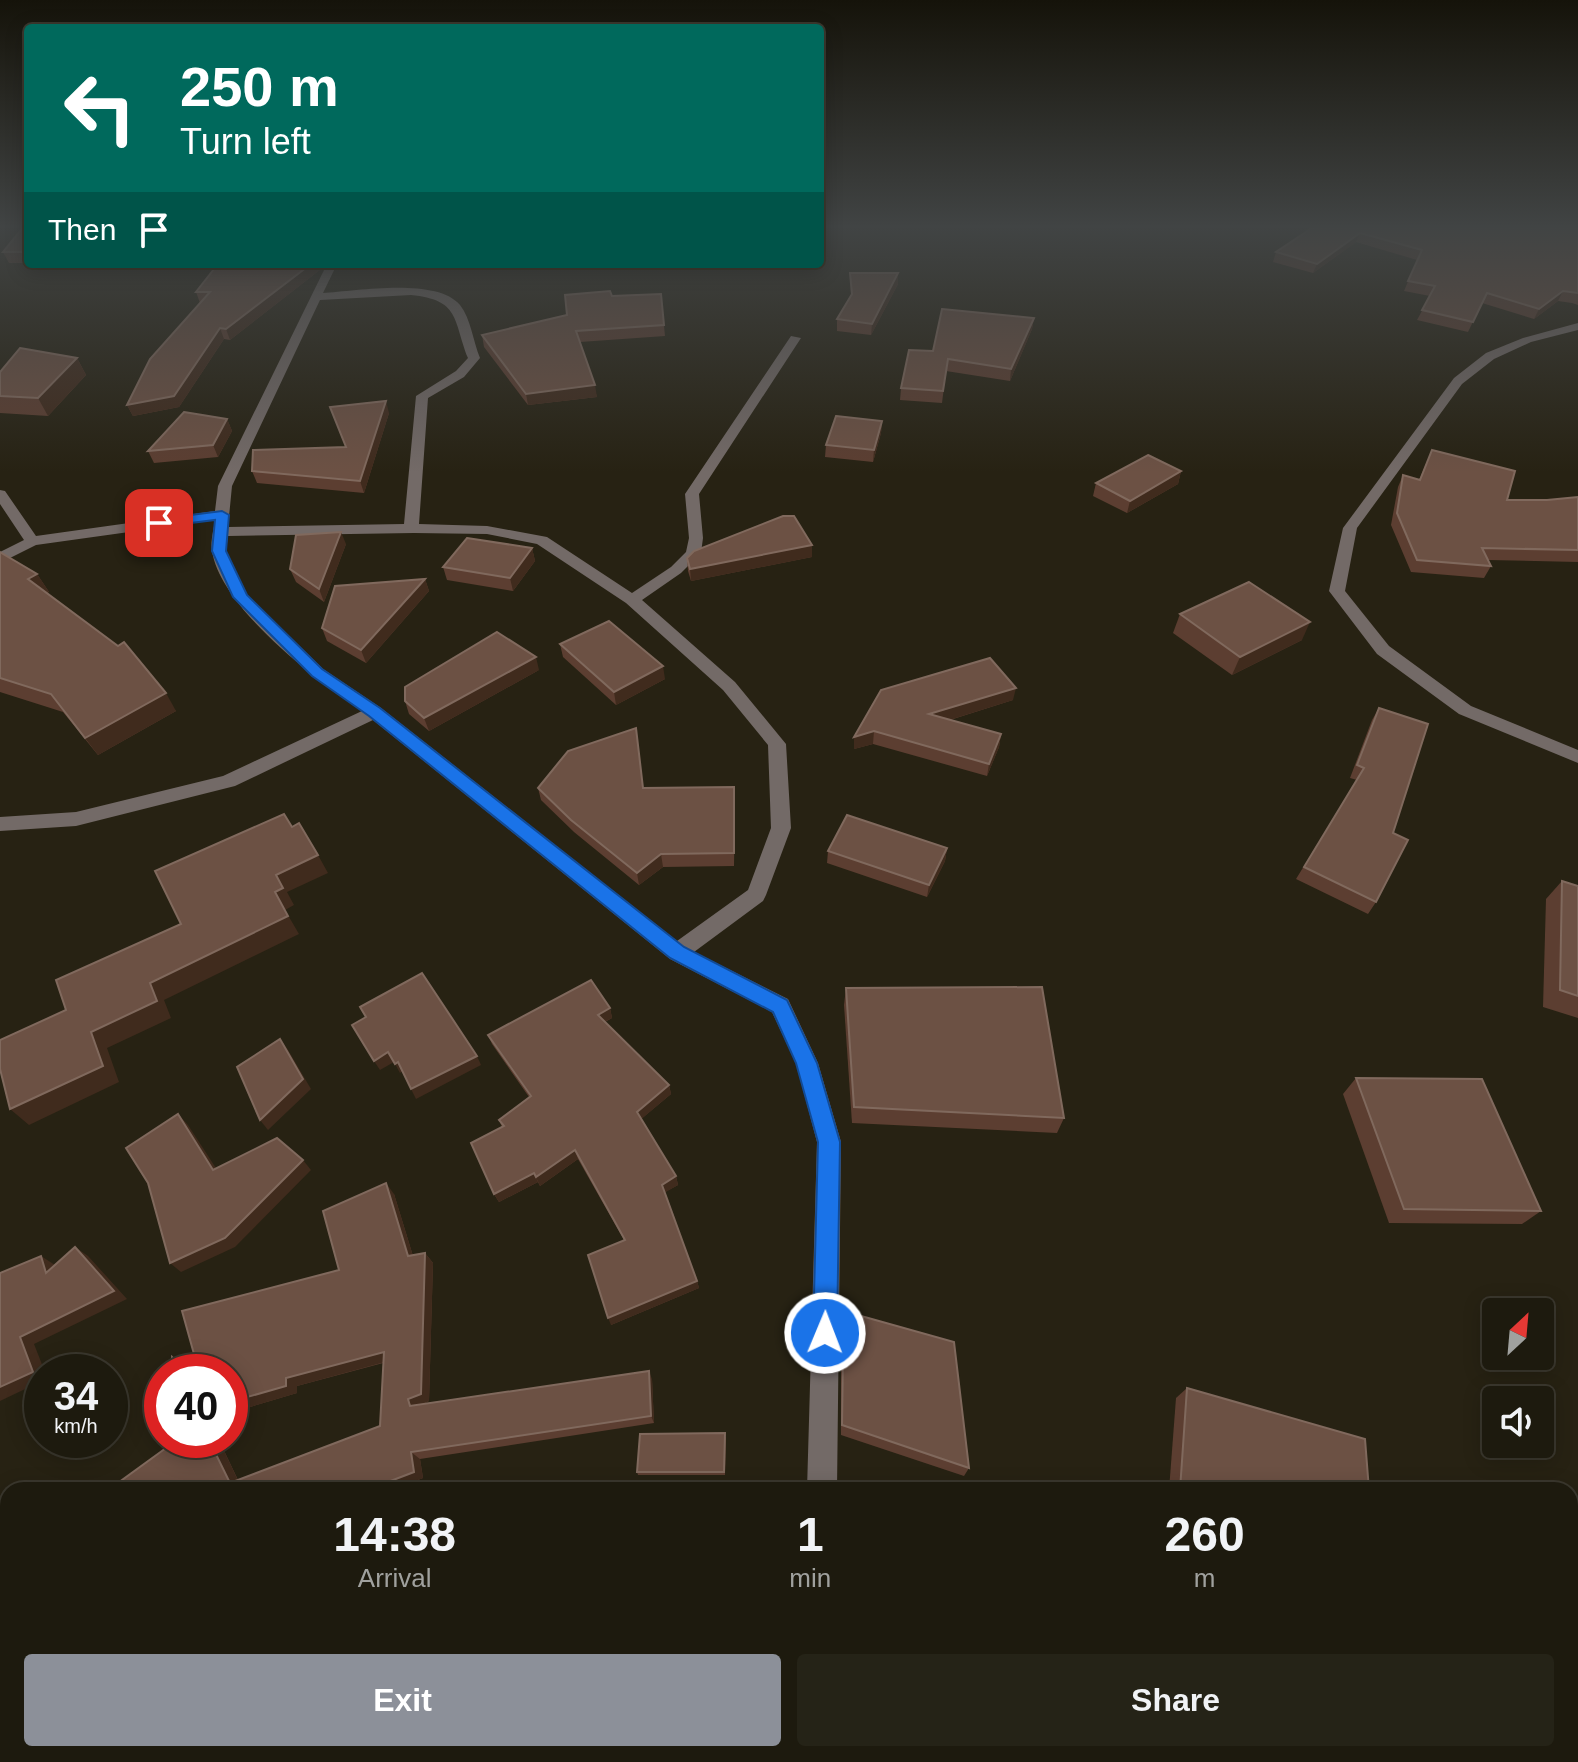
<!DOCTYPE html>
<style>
:root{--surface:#1d1a0e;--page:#252317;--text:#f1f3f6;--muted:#a0a19e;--line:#3b382e;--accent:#8c9099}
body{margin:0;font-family:Helvetica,sans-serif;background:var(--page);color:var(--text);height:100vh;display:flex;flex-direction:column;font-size:30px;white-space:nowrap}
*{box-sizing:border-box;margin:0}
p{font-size:26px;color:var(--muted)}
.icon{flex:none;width:44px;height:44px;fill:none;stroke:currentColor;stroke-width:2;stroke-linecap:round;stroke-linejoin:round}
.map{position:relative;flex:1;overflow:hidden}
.drawer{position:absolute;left:0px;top:1482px;width:1578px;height:280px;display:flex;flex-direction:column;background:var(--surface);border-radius:24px 24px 0 0;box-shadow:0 4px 20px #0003,0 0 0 2px var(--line)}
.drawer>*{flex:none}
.guide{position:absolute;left:24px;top:24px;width:800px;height:244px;border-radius:8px;box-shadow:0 4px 20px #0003,0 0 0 2px var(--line);background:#00695c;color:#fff;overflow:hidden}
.needle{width:52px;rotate:26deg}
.controls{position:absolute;left:1482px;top:1298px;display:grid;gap:16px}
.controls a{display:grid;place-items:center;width:72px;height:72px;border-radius:8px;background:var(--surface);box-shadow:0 4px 20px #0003,0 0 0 2px var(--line);font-size:40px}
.speed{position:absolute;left:24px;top:1354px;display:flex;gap:16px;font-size:40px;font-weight:700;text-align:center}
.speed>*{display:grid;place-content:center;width:104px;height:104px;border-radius:50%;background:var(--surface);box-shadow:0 4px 20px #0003,0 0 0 2px var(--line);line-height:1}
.speed small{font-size:20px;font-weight:400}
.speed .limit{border:12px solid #d22;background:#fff;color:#111}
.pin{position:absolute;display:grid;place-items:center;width:68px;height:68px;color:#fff;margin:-34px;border-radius:16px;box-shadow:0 4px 12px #0006}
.me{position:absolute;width:88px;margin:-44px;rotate:1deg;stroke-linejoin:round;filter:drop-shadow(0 0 6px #0008)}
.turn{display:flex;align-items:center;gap:28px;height:168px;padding:0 24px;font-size:36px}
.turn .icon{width:104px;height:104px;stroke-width:2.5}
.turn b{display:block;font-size:56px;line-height:68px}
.then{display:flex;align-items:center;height:76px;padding:0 24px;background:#0003;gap:16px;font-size:30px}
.eta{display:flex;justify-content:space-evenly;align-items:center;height:136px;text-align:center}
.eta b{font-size:48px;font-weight:800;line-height:56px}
.cta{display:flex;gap:16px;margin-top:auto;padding:16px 24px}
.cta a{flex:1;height:92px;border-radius:8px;background:var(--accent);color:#fff;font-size:32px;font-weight:800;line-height:92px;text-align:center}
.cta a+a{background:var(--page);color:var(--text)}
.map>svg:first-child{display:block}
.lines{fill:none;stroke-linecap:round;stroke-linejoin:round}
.minor{fill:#736a67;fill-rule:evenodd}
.wall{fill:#5c3e31}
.shaded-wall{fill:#402b1d}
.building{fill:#6c5144;stroke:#80695d;stroke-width:2}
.route{fill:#1a73e8;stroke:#114b97;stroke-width:2}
</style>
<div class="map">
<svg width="1578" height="1762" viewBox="0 0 1578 1762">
<rect width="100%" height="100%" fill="#272213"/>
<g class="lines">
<g class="minor">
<path d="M327 264H337L323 293C356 291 437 277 460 305 471 319 473 341 480 358L464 377 428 398 419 524 487 526 547 537 632 593 671 567 686 552 689 538 685 494 791 336 801 338 699 494 703 538 701 553 681 573 642 600 735 682 786 744 791 828 766 895 763 901 694 952 788 999 818 1063 841 1142 837 1490H807L817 1142 796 1063 772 1012 670 959 373 720 235 786 76 826 0 831V817L76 812 223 776 362 711C316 680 221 608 212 551 210 542 214 529 215 520L36 545 0 563V552L24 540 0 504V490L5 491 36 536 215 511 218 486ZM411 295C460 300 453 319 468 358L456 371 416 396 404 524 228 527 232 486 320 300ZM414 533 487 534 537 544 626 603 723 690 768 745 771 828 748 890 677 941 381 708 323 669 247 595 226 551 228 536Z"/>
<path d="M1578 323V330L1531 342 1494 359 1462 384 1357 528 1345 591 1389 646 1471 706 1578 750V763L1459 714 1377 654 1329 591 1343 528 1454 378 1486 353 1523 338Z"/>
<path d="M0 1726 8 1730V1754H21L24 1762H0Z"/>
<rect x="801" y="1754" width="34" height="8"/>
</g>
</g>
<g class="wall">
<path d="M28 226V263H9L3 252Z"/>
<path d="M1315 226H1578V305L1572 303 1558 301 1534 319 1482 303 1468 332 1417 320 1430 296 1404 291 1417 260 1356 242 1313 273 1273 262 1276 252Z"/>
<path d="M218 264H324L321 269 230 340 224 339 179 407 133 416 127 405 200 303 196 292Z"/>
<path d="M850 273 898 284 871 335 837 331V319L851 296Z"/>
<path d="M661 294 665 336 580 342 597 397 528 405 484 347 482 335 567 315 612 296Z"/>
<path d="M1034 318 1032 329 1010 381 946 371 942 403 900 400 901 388 933 351Z"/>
<path d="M77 358 86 375 48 416 0 413V372Z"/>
<path d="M330 407 389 413 364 493 257 483 252 471 346 447Z"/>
<path d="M227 419 232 431 218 457 154 463 148 451Z"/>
<path d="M882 421 881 433 873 462 825 457 826 445Z"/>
<path d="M1432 450 1507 500H1547L1578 497V562L1488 560 1491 566 1484 578 1411 572 1391 525 1398 487 1403 475 1419 480Z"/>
<path d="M1181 471 1178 484 1127 513 1093 496 1096 483Z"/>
<path d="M346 544 324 602 296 582 290 569Z"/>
<path d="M812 545V557L691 581 688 571 687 558Z"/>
<path d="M532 548 535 561 513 591 447 580 443 567Z"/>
<path d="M0 552 37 574 49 592 46 593 176 711 98 755 63 712 0 692Z"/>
<path d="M425 579 429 591 366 663 327 641 322 628Z"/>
<path d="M1180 614 1302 640 1232 675 1173 633Z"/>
<path d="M560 644 665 679 616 705 563 657Z"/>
<path d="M539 670 429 731 409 714 405 701Z"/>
<path d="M881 690 1013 700 950 720 1001 734 999 747 987 776 873 744 854 749Z"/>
<path d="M1379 708 1393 833 1376 902 1368 914 1296 879 1357 780 1350 778 1372 720Z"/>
<path d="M538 788H644L735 799 734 866 663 867 639 885 574 832 541 800Z"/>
<path d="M947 848 945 861 927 897 827 863 828 851Z"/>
<path d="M1562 881 1578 886V1018L1543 1007 1546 899Z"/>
<path d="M846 988 1064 1118 1057 1133 852 1123 844 1005Z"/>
<path d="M610 1008 612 1018 605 1022 669 1085 671 1094 641 1119 676 1176 678 1185 665 1192 697 1281 699 1288 611 1325 624 1240 578 1159 540 1186 538 1182 499 1202 494 1194 502 1127 499 1120 529 1097 492 1044 488 1035Z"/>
<path d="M1356 1078 1541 1211 1522 1224 1389 1223 1343 1094Z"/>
<path d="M394 1194 413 1256 425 1253 433 1263 429 1401 423 1404 652 1379 654 1423 420 1459 423 1478 392 1490H120L219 1440 238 1480 380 1426 383 1363 297 1386V1393L230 1413V1372L339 1270Z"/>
<path d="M843 1354 969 1468 964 1476 841 1435V1365Z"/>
<path d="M1187 1388 1369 1490H1169L1176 1398Z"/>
<path d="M726 1437 725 1475H638L637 1472Z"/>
<path d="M1215 1754H1256L1255 1762H1231Z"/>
</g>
<g class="shaded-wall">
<path d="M1360 233 1356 242 1313 273 1317 264Z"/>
<path d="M311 264H324L321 269 230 340 226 329Z"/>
<path d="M898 273V284L871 335 872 324Z"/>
<path d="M1563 291 1558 301 1534 319 1539 309Z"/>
<path d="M1034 318 1032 329 1010 381 1011 369Z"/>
<path d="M220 328 224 339 179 407 133 416 127 405Z"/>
<path d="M77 358 86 375 48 416 38 398Z"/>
<path d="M595 385 597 397 528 405 526 394Z"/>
<path d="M386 401 389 413 364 493 360 481Z"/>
<path d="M227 419 232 431 218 457 213 445Z"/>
<path d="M882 421 881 433 873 462 874 450Z"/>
<path d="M1181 471 1178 484 1127 513 1130 501Z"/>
<path d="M341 532 346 544 324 602 319 589Z"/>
<path d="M812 545V557L691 581 690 569Z"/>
<path d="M532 548 535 561 513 591 510 578Z"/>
<path d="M37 574 49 592 39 596 28 579Z"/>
<path d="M425 579 429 591 366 663 361 650Z"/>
<path d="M1310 622 1302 640 1232 675 1240 657Z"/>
<path d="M536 657 539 670 429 731 424 718Z"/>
<path d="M663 666 665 679 616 705 614 692Z"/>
<path d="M1016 688 1013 700 927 727 929 714Z"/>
<path d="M166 693 176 711 98 755 85 738Z"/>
<path d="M874 731 873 744 854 749V737Z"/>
<path d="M1001 734 999 747 987 776 989 764Z"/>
<path d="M947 848 945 861 927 897 929 885Z"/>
<path d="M661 854 663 867 639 885 637 873Z"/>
<path d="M318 855 328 873 287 892 294 905 285 910 299 934 164 1000 171 1018 107 1048 119 1082 29 1125 10 1109 91 1032 150 983 275 892 276 875Z"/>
<path d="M610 1008 612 1018 600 1024 598 1015Z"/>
<path d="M280 1039 288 1050 311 1089 268 1130 260 1120Z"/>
<path d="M388 1052 394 1062 380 1070 374 1061Z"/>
<path d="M477 1056 481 1065 416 1099 411 1089Z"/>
<path d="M398 1062 403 1071 400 1073 395 1064Z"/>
<path d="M669 1085 671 1094 639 1121 637 1112Z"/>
<path d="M178 1114 188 1125 223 1179 213 1170Z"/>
<path d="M575 1150 578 1159 540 1186 536 1177Z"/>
<path d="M303 1160 311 1170 235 1247 181 1272 170 1263Z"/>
<path d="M534 1173 538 1182 499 1202 494 1194Z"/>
<path d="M676 1176 678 1185 664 1193 662 1185Z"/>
<path d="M386 1183 394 1194 416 1266 408 1256Z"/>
<path d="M75 1247 88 1256 127 1299 34 1344 45 1372H42V1381L0 1401V1387L20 1337Z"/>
<path d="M425 1253 433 1263 429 1401 416 1407 410 1406 408 1399Z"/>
<path d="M41 1256 55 1265 46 1273Z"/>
<path d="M697 1281 699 1288 611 1325 608 1318Z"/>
<path d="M384 1352 392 1360 297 1386V1393L230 1413V1402L286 1378Z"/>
<path d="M172 1357 186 1365 192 1372H186Z"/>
<path d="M649 1371 652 1379 654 1423 651 1416Z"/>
<path d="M209 1440H219L242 1489 230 1483Z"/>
<path d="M411 1452 420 1459 423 1478 392 1490H367Z"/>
<path d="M8 1615V1628L3 1631 0 1630V1619Z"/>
</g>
<g class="building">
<path d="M24 226H28V252H3Z"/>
<path d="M1315 226H1578V293L1563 291 1539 309 1487 293 1473 322 1422 310 1435 286 1408 281 1422 250 1360 233 1317 264 1276 252Z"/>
<path d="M218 264H311L226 329 220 328 174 396 127 405 150 359 210 292H196Z"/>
<path d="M850 273H898L872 324 837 319 852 294Z"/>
<path d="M610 291 612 296 661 294 664 325 576 331 595 385 526 394 482 335 567 315 565 295Z"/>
<path d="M942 309 1034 318 1011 369 948 359 943 391 901 388 909 350 933 351Z"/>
<path d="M20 348 77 358 38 398 0 396V372Z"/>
<path d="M386 401 360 481 252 471 253 450 346 447 330 407Z"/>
<path d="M184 412 227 419 213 445 148 451Z"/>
<path d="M836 416 882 421 874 450 826 445Z"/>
<path d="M1432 450 1515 471 1507 500H1547L1578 497V550L1482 548 1491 566 1417 560 1397 513 1403 475 1420 480Z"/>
<path d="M1148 455 1181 471 1130 501 1096 483Z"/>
<path d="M783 516H794L812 545 690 569 687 558 694 551Z"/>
<path d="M341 532 319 589 290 569 296 535Z"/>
<path d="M467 538 532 548 510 578 443 567Z"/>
<path d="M0 552 37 574 28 579 118 646 124 642 166 693 85 738 51 694 0 678Z"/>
<path d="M425 579 361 650 322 628 335 586Z"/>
<path d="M1249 582 1310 622 1240 657 1180 614Z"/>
<path d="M609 621 663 666 614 692 560 644Z"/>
<path d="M497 632 536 657 424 718 405 701V687Z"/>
<path d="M990 658 1016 688 929 714 1001 734 989 764 874 731 854 737 881 690Z"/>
<path d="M1379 708 1428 724 1393 833 1408 840 1376 902 1304 867 1364 768 1357 765Z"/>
<path d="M636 728 643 788 734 787V853L661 854 637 873 571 820 538 788 568 751Z"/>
<path d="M284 814 292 827 299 823 318 855 276 875 283 888 275 892 288 916 150 983 157 1001 91 1032 103 1066 10 1109 0 1069V1040L66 1010 56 980 181 924 155 871Z"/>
<path d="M847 815 947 848 929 885 828 851Z"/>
<path d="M1562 881 1578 886V996L1560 990Z"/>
<path d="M422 973 477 1056 411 1089 398 1062 395 1064 388 1052 374 1061 352 1025 366 1017 360 1007Z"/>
<path d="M591 980 610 1008 598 1015 669 1085 637 1112 676 1176 662 1185 697 1281 608 1318 588 1255 625 1240 575 1150 536 1177 534 1173 494 1194 471 1143 504 1126 499 1120 531 1096 488 1035Z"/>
<path d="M1042 987 1064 1118 854 1107 846 988Z"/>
<path d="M280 1039 303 1079 260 1120 237 1067Z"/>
<path d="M1356 1078 1482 1079 1541 1211 1404 1209Z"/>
<path d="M178 1114 213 1170 277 1138 303 1160 225 1238 170 1263 148 1183 126 1148Z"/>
<path d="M386 1183 408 1256 425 1253 421 1394 408 1399 410 1406 649 1371 651 1416 411 1452 414 1472 367 1490H120L118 1483 166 1448 167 1440H209L230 1483 380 1426 384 1352 286 1378V1386L230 1402V1372H199L182 1311 339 1270 323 1211Z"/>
<path d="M75 1247 114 1291 20 1337 33 1372 0 1387V1273L41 1256 46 1273Z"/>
<path d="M854 1314 954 1342 969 1468 842 1425 843 1354Z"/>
<path d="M172 1357 186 1372H171Z"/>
<path d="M1187 1388 1365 1439 1369 1490H1180Z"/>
<path d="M725 1433 724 1472H637L640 1434Z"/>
<path d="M8 1532V1615L0 1619V1537Z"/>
<path d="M653 1754H667L708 1758 707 1762H652Z"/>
<path d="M1229 1754H1256L1255 1762H1246Z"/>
</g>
<linearGradient id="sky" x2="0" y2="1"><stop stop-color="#15130a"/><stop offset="0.48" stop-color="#414444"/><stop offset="1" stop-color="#414444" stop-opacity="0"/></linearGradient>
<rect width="1578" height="472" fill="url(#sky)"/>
<path class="route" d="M222 511 229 515 226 551 247 595 322 669 380 708 684 947 787 1000 817 1063 840 1142 837 1333 834 1342 825 1346 817 1342 813 1333 818 1142 796 1063 773 1012 670 958 369 716 312 676 233 597 212 551 215 520 159 527 152 523 159 519Z"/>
</svg>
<div class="controls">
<a><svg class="needle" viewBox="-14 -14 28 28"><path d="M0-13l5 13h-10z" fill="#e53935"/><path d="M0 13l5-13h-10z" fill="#a0a19e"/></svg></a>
<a><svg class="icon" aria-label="sound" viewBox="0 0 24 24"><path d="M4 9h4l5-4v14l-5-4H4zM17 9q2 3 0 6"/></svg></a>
</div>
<div class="speed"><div>34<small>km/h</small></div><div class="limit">40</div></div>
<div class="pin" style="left:159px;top:523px;background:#d93025"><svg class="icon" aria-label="arrive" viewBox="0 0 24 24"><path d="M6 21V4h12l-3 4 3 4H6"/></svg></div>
<svg class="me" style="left:825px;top:1333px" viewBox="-20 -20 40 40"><circle r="17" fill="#1a73e8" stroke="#fff" stroke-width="3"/><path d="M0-11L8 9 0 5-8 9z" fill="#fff"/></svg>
<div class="guide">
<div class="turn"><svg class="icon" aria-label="left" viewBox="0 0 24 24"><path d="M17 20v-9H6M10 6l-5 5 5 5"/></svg><div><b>250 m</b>Turn left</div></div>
<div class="then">Then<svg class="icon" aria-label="arrive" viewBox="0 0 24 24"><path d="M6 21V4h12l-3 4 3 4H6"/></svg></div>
</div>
<section class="drawer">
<div class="eta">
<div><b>14:38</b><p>Arrival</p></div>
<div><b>1</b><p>min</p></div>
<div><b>260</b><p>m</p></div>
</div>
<div class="cta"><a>Exit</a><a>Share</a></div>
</section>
</div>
